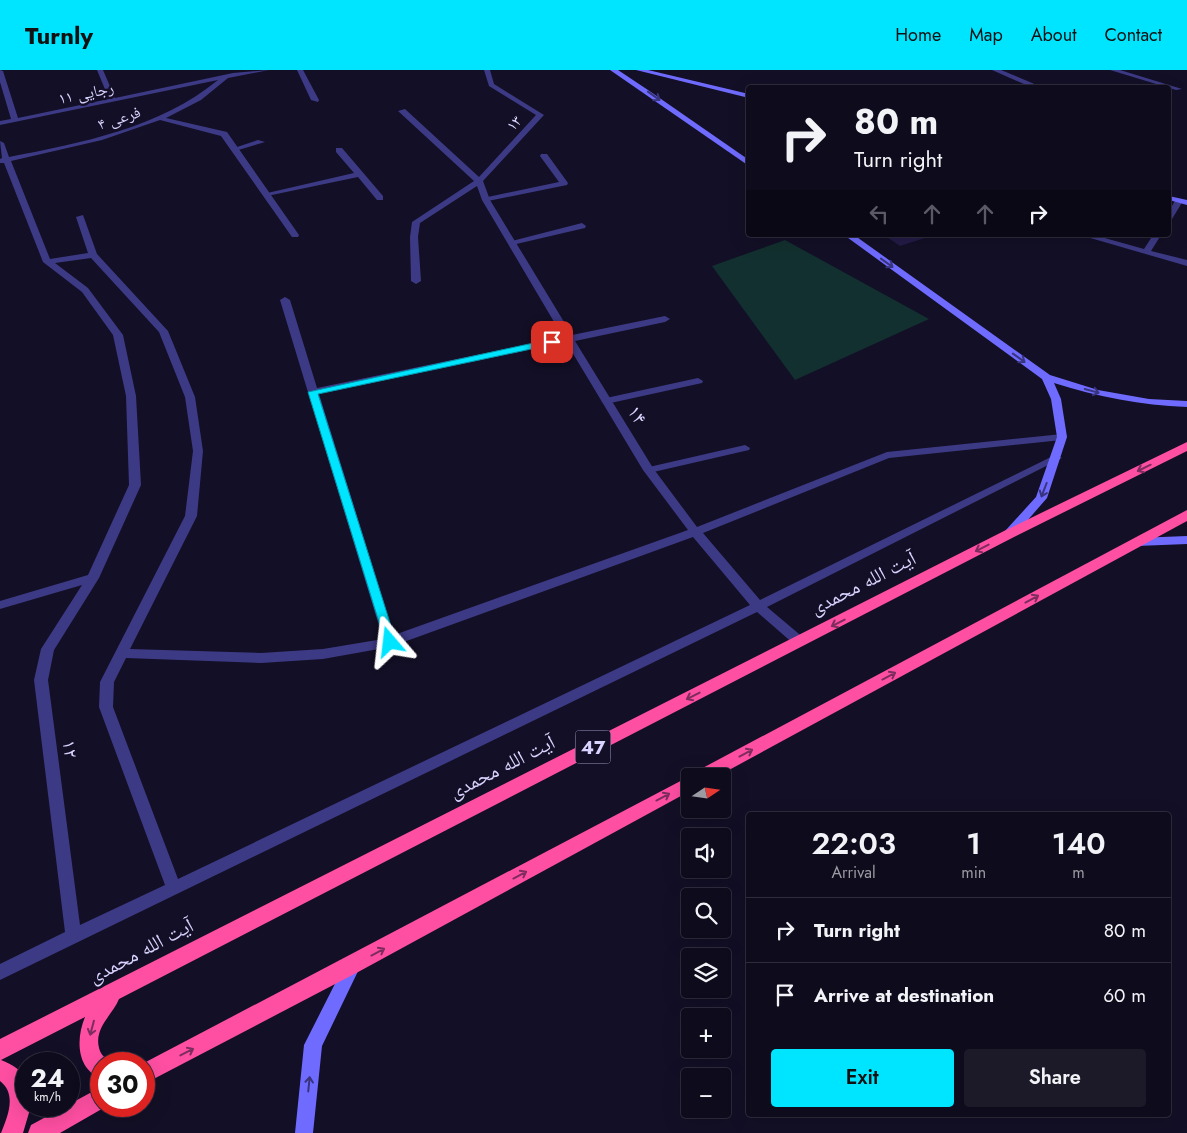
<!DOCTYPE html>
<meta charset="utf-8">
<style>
:root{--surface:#0e0b1c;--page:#1c1929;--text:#f1f3f6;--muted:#9b9ba3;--line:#2e2b3b;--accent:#00e5ff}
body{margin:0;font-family:Jost,"Noto Naskh Arabic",sans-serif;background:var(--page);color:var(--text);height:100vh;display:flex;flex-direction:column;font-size:19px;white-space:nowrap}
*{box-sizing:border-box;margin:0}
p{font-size:16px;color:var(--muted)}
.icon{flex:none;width:28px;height:28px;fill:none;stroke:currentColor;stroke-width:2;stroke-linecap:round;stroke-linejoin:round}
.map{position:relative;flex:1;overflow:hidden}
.details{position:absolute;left:746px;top:742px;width:425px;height:305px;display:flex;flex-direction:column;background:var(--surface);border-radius:5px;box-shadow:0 5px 20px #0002,0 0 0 1px var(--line)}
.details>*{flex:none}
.banner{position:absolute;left:746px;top:15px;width:425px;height:152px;border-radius:5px;box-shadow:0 5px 20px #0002,0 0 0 1px var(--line);background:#0e0b1c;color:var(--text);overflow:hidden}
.needle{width:32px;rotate:77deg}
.fabs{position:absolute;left:681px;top:698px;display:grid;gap:10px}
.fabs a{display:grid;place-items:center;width:50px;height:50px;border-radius:5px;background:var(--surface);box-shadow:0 5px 20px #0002,0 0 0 1px var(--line);font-size:25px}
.speed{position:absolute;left:15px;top:982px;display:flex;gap:10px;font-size:25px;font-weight:700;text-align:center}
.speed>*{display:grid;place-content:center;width:65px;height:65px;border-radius:50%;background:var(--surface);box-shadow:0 5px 20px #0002,0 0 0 1px var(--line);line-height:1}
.speed small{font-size:12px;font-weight:400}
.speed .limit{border:8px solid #d22;background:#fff;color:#111}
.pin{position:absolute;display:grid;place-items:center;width:42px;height:42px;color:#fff;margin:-21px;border-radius:10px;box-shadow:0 2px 8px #0006}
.me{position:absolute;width:55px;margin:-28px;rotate:343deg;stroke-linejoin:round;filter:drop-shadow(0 0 4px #0008)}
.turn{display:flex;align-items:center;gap:18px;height:105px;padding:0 25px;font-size:22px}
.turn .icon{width:65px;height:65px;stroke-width:2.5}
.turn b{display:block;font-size:35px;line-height:42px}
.lanes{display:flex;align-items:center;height:48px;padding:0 25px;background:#0003;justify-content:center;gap:25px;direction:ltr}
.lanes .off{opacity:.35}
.eta{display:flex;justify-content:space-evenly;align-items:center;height:85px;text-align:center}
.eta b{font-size:30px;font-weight:600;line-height:35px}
.button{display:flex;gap:10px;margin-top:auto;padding:10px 25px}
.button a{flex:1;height:58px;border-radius:5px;background:var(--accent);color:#111;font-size:20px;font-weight:600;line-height:58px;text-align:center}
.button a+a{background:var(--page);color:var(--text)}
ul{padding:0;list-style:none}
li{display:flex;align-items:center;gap:15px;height:65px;padding:0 25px;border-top:1px solid var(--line)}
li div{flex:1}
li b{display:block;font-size:19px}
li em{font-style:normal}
header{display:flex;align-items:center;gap:30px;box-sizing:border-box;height:70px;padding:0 25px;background:var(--accent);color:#111}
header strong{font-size:24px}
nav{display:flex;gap:28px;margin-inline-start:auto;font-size:18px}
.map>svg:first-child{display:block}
.green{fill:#12302f}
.building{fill:#241b47}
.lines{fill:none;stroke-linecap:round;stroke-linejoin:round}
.lane{fill:#3d3a85;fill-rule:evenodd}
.street{fill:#3d3a85;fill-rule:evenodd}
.secondary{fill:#6f6bff;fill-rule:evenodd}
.highway{fill:#ff4fa3;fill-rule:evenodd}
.oneway{stroke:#38347d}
.oneway2{stroke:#7d2c5e}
.route{fill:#00e5ff;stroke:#0095a6}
.labels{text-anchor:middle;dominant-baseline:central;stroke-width:5;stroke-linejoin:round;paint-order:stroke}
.far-street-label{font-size:16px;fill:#d9d4ff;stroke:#130f26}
.shield{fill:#130f26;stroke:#9e99be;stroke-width:1}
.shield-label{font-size:19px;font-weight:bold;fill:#d9d4ff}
.street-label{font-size:20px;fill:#d9d4ff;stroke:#130f26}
</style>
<header>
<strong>Turnly</strong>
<nav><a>Home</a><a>Map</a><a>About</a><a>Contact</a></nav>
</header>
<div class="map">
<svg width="1187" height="1063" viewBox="0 0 1187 1063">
<rect width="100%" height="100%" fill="#130f26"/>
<path class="green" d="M785 170 929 249 795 310 712 196Z"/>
<path class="building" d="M884 165H934L900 176Z"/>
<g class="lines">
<g class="lane">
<path d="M297 0H303L319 30 318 32 311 30Z"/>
<path d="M258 70 265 72 235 81 231 79Z"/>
<path d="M336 78H342L383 126V130H377L358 107 267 126 263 124 354 103 336 82Z"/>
<path d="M541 84H547L568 113 567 115 483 132V128L559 112 540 86Z"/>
<path d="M582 153 586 156 585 158 512 175 508 172Z"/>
<path d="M698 308 703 311 702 313 606 334 601 331 606 328Z"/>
<path d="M745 375 750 378 749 380 649 403 643 400 649 397Z"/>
</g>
<g class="street">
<path d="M0 0 3 1 18 48 109 29 97 0H103L115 28 233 3 269 0 228 8 201 30 166 48 227 62 299 165 298 167H292L221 66 160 50 102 70 11 91 50 189 88 183 76 147 83 145 97 184 168 261 195 327 203 381 197 446 130 579 261 583 323 579 383 569 280 230 285 227 290 230 317 318 563 267 482 130 477 116 420 153 418 167 421 211 416 214 411 211 410 167 412 152 474 111 398 41 405 39 479 107 536 45 489 16 484 0H490L494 14 544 45 483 111 490 130 572 265 665 246 670 249 665 252 575 271 653 398 697 457 887 382 1062 364 1067 367 1062 370 889 388 703 463 760 530 1053 386 1057 385 1062 388 767 537 805 569 806 572 805 575H795L757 542 0 910V894L65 862 34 610 41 579 82 515 0 539V531L88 505 129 415 126 326 113 265 82 222 43 192 4 93H0V89L2 88 0 71 4 73 9 87C81 73 160 58 218 10L0 55V51L11 49 0 12ZM91 188 159 262 185 327 193 381 185 446 100 612 99 637 165 815 80 855 48 610 54 580 99 508 141 415 136 326 123 265 88 218 55 193ZM566 272 643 400 688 460 394 565 319 324ZM693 467 750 535 178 809 113 637 114 612 126 588 261 593 323 589 390 577Z"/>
<path d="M992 0H1001L1044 18H1033Z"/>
<path d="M1110 0H1120L1182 19 1176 20Z"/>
<path d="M1176 129 1183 131 1172 149H1169V141Z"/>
<path d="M1080 165H1094L1144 179 1153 165H1161L1151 181 1187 190V196Z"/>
</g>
<g class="secondary">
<path d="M610 0H618L648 20 749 90V96Z"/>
<path d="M636 0H648L749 24V28Z"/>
<path d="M1169 126 1187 130V135L1169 130Z"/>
<path d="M844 165H854L1050 305 1098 320 1149 329 1187 331V337C1140 335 1099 327 1054 313L1061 329 1067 367 1047 428 1013 467H1005L1003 464 1005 461 1036 427 1057 367 1051 329 1042 309Z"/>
<path d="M1187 466V474L1137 476 1131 472 1137 468Z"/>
<path d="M353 887 359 890 361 895 322 976 313 1063H295L304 975 347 890Z"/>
</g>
<g class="highway">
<path d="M1187 372V381L1014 467 119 929C112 946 92 959 100 981 102 986 107 989 110 994H101V1008C76 999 76 968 85 947L1 990C28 1001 26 1009 26 1036H31L23 1063H1C8 1046 17 1024 0 1011V969L1004 461Z"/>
<path d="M1187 440V451L718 706H695L697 701Z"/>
<path d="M690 706V721L360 901 144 1014 142 994Z"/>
<path d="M101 1017V1036H107L60 1063H28L31 1055Z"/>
</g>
</g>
<defs><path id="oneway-shaft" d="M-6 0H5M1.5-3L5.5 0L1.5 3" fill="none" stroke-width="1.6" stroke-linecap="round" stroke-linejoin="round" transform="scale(1.25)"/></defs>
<g class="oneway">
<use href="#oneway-shaft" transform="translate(654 26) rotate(36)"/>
<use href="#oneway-shaft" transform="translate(887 193) rotate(36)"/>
<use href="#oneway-shaft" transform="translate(1019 288) rotate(36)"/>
<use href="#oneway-shaft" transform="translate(1092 321) rotate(15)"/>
<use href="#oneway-shaft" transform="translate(1044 420) rotate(111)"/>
<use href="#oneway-shaft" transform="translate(309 1014) rotate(-84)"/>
</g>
<g class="oneway2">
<use href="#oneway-shaft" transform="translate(1144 398) rotate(154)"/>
<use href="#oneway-shaft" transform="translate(982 478) rotate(153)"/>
<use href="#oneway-shaft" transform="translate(1032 529) rotate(-28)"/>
<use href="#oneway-shaft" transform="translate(838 553) rotate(153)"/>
<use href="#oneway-shaft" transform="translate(889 606) rotate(-28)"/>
<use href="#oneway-shaft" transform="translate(693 626) rotate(153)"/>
<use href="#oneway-shaft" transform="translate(746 683) rotate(-28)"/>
<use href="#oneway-shaft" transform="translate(663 727) rotate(-28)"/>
<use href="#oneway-shaft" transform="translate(520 805) rotate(-28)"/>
<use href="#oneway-shaft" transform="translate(378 882) rotate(-28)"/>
<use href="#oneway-shaft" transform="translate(92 958) rotate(105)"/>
<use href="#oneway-shaft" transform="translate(187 982) rotate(-27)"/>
</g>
<path class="route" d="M552 269 555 270V274L318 324 396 572 394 575H386L308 322Z"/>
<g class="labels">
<g class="far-street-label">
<text transform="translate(86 23) rotate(-12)">رجایی ۱۱</text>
<text transform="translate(119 48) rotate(-18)">فرعی ۴</text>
<text transform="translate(514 53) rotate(-48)">۱۳</text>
</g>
<rect class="shield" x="575.5" y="660.5" width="35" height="33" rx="4"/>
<g class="shield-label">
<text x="593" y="677">47</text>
</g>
<g class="street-label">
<text transform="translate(637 345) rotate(57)">۱۴</text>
<text transform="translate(863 513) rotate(-27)">آیت الله محمدی</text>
<text transform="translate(70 679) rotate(82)">۱۲</text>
<text transform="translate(502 697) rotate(-27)">آیت الله محمدی</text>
<text transform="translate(141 881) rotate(-28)">آیت الله محمدی</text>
</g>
</g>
</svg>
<div class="fabs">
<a><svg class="needle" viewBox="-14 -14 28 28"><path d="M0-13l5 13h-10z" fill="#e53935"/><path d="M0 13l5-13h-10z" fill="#9b9ba3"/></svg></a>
<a><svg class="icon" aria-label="sound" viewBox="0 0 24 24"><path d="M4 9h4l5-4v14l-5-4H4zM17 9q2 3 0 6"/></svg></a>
<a><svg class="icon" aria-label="search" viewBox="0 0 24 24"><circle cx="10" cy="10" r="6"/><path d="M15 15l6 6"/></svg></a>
<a><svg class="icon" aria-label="layers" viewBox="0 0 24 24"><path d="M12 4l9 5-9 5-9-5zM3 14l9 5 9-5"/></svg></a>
<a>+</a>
<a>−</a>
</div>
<div class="speed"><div>24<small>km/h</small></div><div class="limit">30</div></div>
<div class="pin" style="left:552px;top:272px;background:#d93025"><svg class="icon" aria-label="arrive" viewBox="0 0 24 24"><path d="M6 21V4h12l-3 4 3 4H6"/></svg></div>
<svg class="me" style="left:390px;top:572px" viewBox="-20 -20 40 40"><path d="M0-17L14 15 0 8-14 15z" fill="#00e5ff" stroke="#fff" stroke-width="4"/></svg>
<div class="banner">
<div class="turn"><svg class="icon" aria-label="right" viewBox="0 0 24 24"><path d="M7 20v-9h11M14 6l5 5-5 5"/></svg><div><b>80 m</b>Turn right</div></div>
<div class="lanes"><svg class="icon off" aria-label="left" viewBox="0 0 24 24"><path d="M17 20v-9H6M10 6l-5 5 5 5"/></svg><svg class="icon off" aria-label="ahead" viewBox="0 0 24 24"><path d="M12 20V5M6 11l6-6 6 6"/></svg><svg class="icon off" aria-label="ahead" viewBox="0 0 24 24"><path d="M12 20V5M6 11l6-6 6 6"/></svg><svg class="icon" aria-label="right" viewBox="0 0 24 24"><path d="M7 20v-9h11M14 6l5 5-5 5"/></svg></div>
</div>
<section class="details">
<div class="eta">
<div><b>22:03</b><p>Arrival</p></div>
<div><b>1</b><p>min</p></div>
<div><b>140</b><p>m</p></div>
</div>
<ul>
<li><svg class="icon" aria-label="right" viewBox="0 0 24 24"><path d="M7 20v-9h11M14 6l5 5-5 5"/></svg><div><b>Turn right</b></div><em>80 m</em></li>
<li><svg class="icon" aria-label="arrive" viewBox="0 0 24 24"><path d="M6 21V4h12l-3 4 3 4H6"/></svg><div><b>Arrive at destination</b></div><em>60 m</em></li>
</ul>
<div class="button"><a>Exit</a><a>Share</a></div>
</section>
</div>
